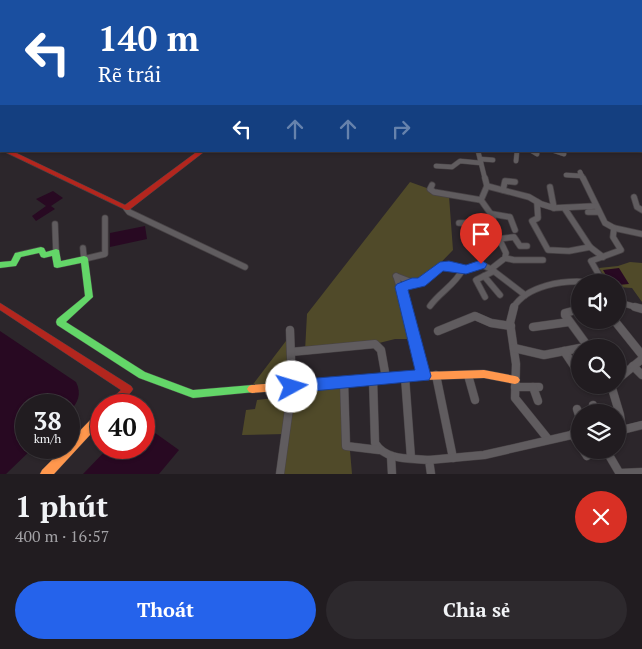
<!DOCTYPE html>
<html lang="vi">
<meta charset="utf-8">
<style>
:root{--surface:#211c20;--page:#2d292d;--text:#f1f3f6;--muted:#a2a1a5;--line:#3e3a3e;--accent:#2563eb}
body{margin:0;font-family:"PT Serif",serif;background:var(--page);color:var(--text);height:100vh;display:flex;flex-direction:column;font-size:19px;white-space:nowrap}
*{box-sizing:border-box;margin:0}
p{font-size:16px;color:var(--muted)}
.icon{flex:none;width:28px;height:28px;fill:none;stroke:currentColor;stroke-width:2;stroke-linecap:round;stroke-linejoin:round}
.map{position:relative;height:474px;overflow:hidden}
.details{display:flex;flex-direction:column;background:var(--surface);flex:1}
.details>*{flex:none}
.guide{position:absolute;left:0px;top:0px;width:642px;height:152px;box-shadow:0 1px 4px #0004,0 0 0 1px var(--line);background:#1a4fa0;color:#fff;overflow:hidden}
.fabs{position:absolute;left:571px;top:274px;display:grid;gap:10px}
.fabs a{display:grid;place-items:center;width:55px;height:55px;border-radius:50%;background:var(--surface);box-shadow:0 1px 4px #0004,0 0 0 1px var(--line);font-size:25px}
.speed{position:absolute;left:15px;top:394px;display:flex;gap:10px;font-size:25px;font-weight:700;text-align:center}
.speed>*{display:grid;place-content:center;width:65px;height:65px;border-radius:50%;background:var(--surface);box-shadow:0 1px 4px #0004,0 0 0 1px var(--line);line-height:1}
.speed small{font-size:12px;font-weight:400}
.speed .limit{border:8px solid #d22;background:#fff;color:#111}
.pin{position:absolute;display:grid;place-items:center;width:42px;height:42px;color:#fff;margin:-51px -21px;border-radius:50% 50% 50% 0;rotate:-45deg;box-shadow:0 0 5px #0007}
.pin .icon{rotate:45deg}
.me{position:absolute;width:55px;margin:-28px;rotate:84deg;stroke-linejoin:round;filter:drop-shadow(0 0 4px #0008)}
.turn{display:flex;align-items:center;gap:18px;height:105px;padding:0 15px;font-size:22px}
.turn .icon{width:65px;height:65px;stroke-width:2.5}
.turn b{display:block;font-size:35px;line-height:42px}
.lanes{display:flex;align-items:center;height:48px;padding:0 15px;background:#0003;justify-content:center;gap:25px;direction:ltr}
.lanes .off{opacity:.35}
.round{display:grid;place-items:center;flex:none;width:52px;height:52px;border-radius:26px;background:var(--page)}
.summary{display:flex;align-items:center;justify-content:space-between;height:85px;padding:0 15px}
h1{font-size:30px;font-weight:700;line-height:38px}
.button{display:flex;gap:10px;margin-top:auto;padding:10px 15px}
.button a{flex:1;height:58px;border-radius:30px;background:var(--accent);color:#fff;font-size:20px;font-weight:700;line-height:58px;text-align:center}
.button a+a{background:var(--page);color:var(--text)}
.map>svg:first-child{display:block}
.green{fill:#504a29}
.water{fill:#280922}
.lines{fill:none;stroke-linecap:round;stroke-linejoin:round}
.stream{stroke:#280922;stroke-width:1}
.canal{stroke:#280922;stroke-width:3}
.street-far3-casing{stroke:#484346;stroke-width:4}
.street-far2-casing{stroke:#484346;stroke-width:5.5}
.street-far1-casing{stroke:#484346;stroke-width:7}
.street-casing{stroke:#484346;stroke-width:9}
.fast-casing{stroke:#484346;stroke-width:1}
.slow-casing{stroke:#484346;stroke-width:1}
.jam-casing{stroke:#484346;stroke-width:1}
.street-far3{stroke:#605c5f;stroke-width:3}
.street-far2{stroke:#605c5f;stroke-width:4.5}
.street-far1{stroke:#605c5f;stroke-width:5.5}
.street{stroke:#605c5f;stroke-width:8}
.fast{fill:#63d668;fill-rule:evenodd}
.slow{fill:#ff974d;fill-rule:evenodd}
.jam{fill:#b3261e;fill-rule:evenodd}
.route{fill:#2563eb;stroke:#184099}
</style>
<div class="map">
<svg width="642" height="474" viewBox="0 0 642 474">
<rect width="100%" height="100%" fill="#2c262b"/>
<g class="green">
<path d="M410 182 449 196 453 250 421 283H412L401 287 415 339H395L375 344 305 351 307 314Z"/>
<path d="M630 262 642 263V302L632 288 618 287V282H608L599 268 618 266Z"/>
<path d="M289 337 292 386 344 381 352 474H280L285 434 242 435 246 410 255 409 257 400 291 396 292 387 248 391Z"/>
</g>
<g class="water">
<path d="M53 191 63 198 51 206 55 209 36 221 32 216 46 206 36 199Z"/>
<path d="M145 226 147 239 110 247V233Z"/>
<path d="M619 268 629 284 618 285V282H610L603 270Z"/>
<path d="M0 331 76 382C82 394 78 403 69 412V405H26V448H33L6 474H0Z"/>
<path d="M144 425 179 450 159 474H83L108 448H144Z"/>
</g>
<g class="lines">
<path class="stream" d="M441 1 447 0"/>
<path class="canal" d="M434 1 438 0"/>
<defs>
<path id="street-far3" d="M407 0 412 1"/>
<g id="street-far2">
<path d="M478 151 485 179"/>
<path d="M532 151 537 154"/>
<path d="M555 151 564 154"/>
<path d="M480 159 493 160"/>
<path d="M516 161 517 151"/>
<path d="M436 166 452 167 460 161 481 163"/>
<path d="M580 172 583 179"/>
<path d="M566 175 582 176"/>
</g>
<g id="street-far1">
<path d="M485 178 487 186 481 200 493 217V226L506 253 505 258 491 269"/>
<path d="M583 178 605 223 614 228 642 234"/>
<path d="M432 185 430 189 434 192 481 200"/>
<path d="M487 186 529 197 541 204 554 208 596 206"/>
<path d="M550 187 554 208"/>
<path d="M503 190 505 181 515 182"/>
<path d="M634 197 637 207 642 210"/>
<path d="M537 202 538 218 532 221 548 250 569 251 590 247"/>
<path d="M126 208 129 212 245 267"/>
<path d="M565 209 590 247 603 257"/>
<path d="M588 212H599"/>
<path d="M492 214 510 217 515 230"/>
<path d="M459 223H493"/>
<path d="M55 224 56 252"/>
<path d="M499 239 514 237 520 246H527"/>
<path d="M83 248 84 259 105 254V218"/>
<path d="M505 258 514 260H543"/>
<path d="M396 276 417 284 440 267 449 266 466 269 482 265 491 269 525 295"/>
<path d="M396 276 406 308"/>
<path d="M484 276 500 295"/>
<path d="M603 282 591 261 621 250 613 237 614 228"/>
<path d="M485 297 476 280 494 271"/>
<path d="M618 302 639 308"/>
<path d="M430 306C440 292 455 285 463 269"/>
<path d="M513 308C527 285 563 280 588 282"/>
</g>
<g id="street">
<path d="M406 307 424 376"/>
<path d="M514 307 510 323 516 364 515 398 548 439"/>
<path d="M635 307 642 309"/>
<path d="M580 309 565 313V315L589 348"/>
<path d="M614 320 642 355"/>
<path d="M598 321 602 320"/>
<path d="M533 327 569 322"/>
<path d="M438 331 475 316 491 323 511 326"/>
<path d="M514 348 544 355 580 348"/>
<path d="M564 351 580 375"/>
<path d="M291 352 375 344 381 350 386 378"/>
<path d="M633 366 642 375"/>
<path d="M436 375 453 458"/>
<path d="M468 375 475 400"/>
<path d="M405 377 411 458"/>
<path d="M373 379 375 443C386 461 410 458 429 460L431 474"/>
<path d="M618 379 642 359"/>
<path d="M344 381 346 446 379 450"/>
<path d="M611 385 620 415 622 430"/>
<path d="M515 387H539"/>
<path d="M533 387 538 401"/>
<path d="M593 405 595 412"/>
<path d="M577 409 580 418"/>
<path d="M618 431 642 425"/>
<path d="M572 434 580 446"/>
<path d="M583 450 587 456"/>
<path d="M606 450 620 474"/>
<path d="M391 456 392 474"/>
<path d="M429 460 484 455 580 433"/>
<path d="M620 473 642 472"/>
<path d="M280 474 292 387 290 330"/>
</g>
<g id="fast">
<path d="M310 0H318L319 1H312Z"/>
<rect x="0" y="24" width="1" height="2"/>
<path d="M0 126H1V130L0 131Z"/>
<path d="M41 247 44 248 46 252 56 249 59 250 61 261 84 256 87 257 88 259 93 297 66 322 145 372 193 390 252 385 255 386 257 389 255 392 193 398 139 378 57 325 56 322 57 319 85 296 81 263 57 268 54 267 52 256 44 258 41 257 39 253 21 257 16 266 0 268V262L11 261 15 253Z"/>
</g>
<g id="slow">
<rect x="0" y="146" width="1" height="5"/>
<path d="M484 370 515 376 518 377 520 380 518 383 515 384 484 378 424 380 252 393 249 392 247 389 249 386 252 385 424 372Z"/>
<path d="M101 411V423L54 474H40L42 470 64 448H69V442L97 413Z"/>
</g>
<g id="jam">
<path d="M196 0H205L206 1H198Z"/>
<rect x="0" y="34" width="1" height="3"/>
<path d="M3 151H12L125 205 198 151H205L129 210H126Z"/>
<path d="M0 303 131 386 133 389 131 392 119 405H107L108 402 121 390 0 310Z"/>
</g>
</defs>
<use href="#street-far3" class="street-far3-casing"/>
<use href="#street-far2" class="street-far2-casing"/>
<use href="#street-far1" class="street-far1-casing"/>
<use href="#street" class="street-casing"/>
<use href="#fast" class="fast-casing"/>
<use href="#slow" class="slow-casing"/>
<use href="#jam" class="jam-casing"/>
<use href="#street-far3" class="street-far3"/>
<use href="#street-far2" class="street-far2"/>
<use href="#street-far1" class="street-far1"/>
<use href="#street" class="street"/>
<use href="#fast" class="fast"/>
<use href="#slow" class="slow"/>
<use href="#jam" class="jam"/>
</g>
<path class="route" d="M481 260 487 264 485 268 466 274 443 271 425 286 408 290 431 376 429 380 292 393 287 391 285 387 287 382 292 380 415 370 395 287 397 284 412 278H418L440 262 449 261 466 265Z"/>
</svg>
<div class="fabs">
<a><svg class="icon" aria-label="sound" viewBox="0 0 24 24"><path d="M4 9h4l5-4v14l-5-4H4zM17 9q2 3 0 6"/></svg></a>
<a><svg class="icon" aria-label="search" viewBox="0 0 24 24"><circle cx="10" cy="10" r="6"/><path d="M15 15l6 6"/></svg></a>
<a><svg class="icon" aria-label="layers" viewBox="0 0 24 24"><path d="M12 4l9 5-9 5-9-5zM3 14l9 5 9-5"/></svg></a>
</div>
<div class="speed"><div>38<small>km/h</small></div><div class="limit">40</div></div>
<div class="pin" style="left:481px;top:264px;background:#d93025"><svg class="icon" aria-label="arrive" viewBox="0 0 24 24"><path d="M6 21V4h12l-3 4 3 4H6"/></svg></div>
<svg class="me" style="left:292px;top:387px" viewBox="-20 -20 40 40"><circle r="19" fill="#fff"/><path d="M0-13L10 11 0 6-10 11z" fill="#2563eb"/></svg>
<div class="guide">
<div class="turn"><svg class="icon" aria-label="left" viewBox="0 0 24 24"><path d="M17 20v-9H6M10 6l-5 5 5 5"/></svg><div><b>140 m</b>Rẽ trái</div></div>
<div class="lanes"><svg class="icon" aria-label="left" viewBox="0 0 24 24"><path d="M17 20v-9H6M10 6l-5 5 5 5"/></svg><svg class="icon off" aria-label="ahead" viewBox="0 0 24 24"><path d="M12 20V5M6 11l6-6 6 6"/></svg><svg class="icon off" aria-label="ahead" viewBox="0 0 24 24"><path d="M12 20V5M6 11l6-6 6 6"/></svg><svg class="icon off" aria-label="right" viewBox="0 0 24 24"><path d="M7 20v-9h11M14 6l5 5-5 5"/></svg></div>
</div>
</div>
<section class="details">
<div class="summary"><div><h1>1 phút</h1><p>400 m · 16:57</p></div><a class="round" style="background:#d93025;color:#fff"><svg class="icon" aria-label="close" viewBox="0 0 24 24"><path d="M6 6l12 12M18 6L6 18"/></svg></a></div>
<div class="button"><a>Thoát</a><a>Chia sẻ</a></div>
</section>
